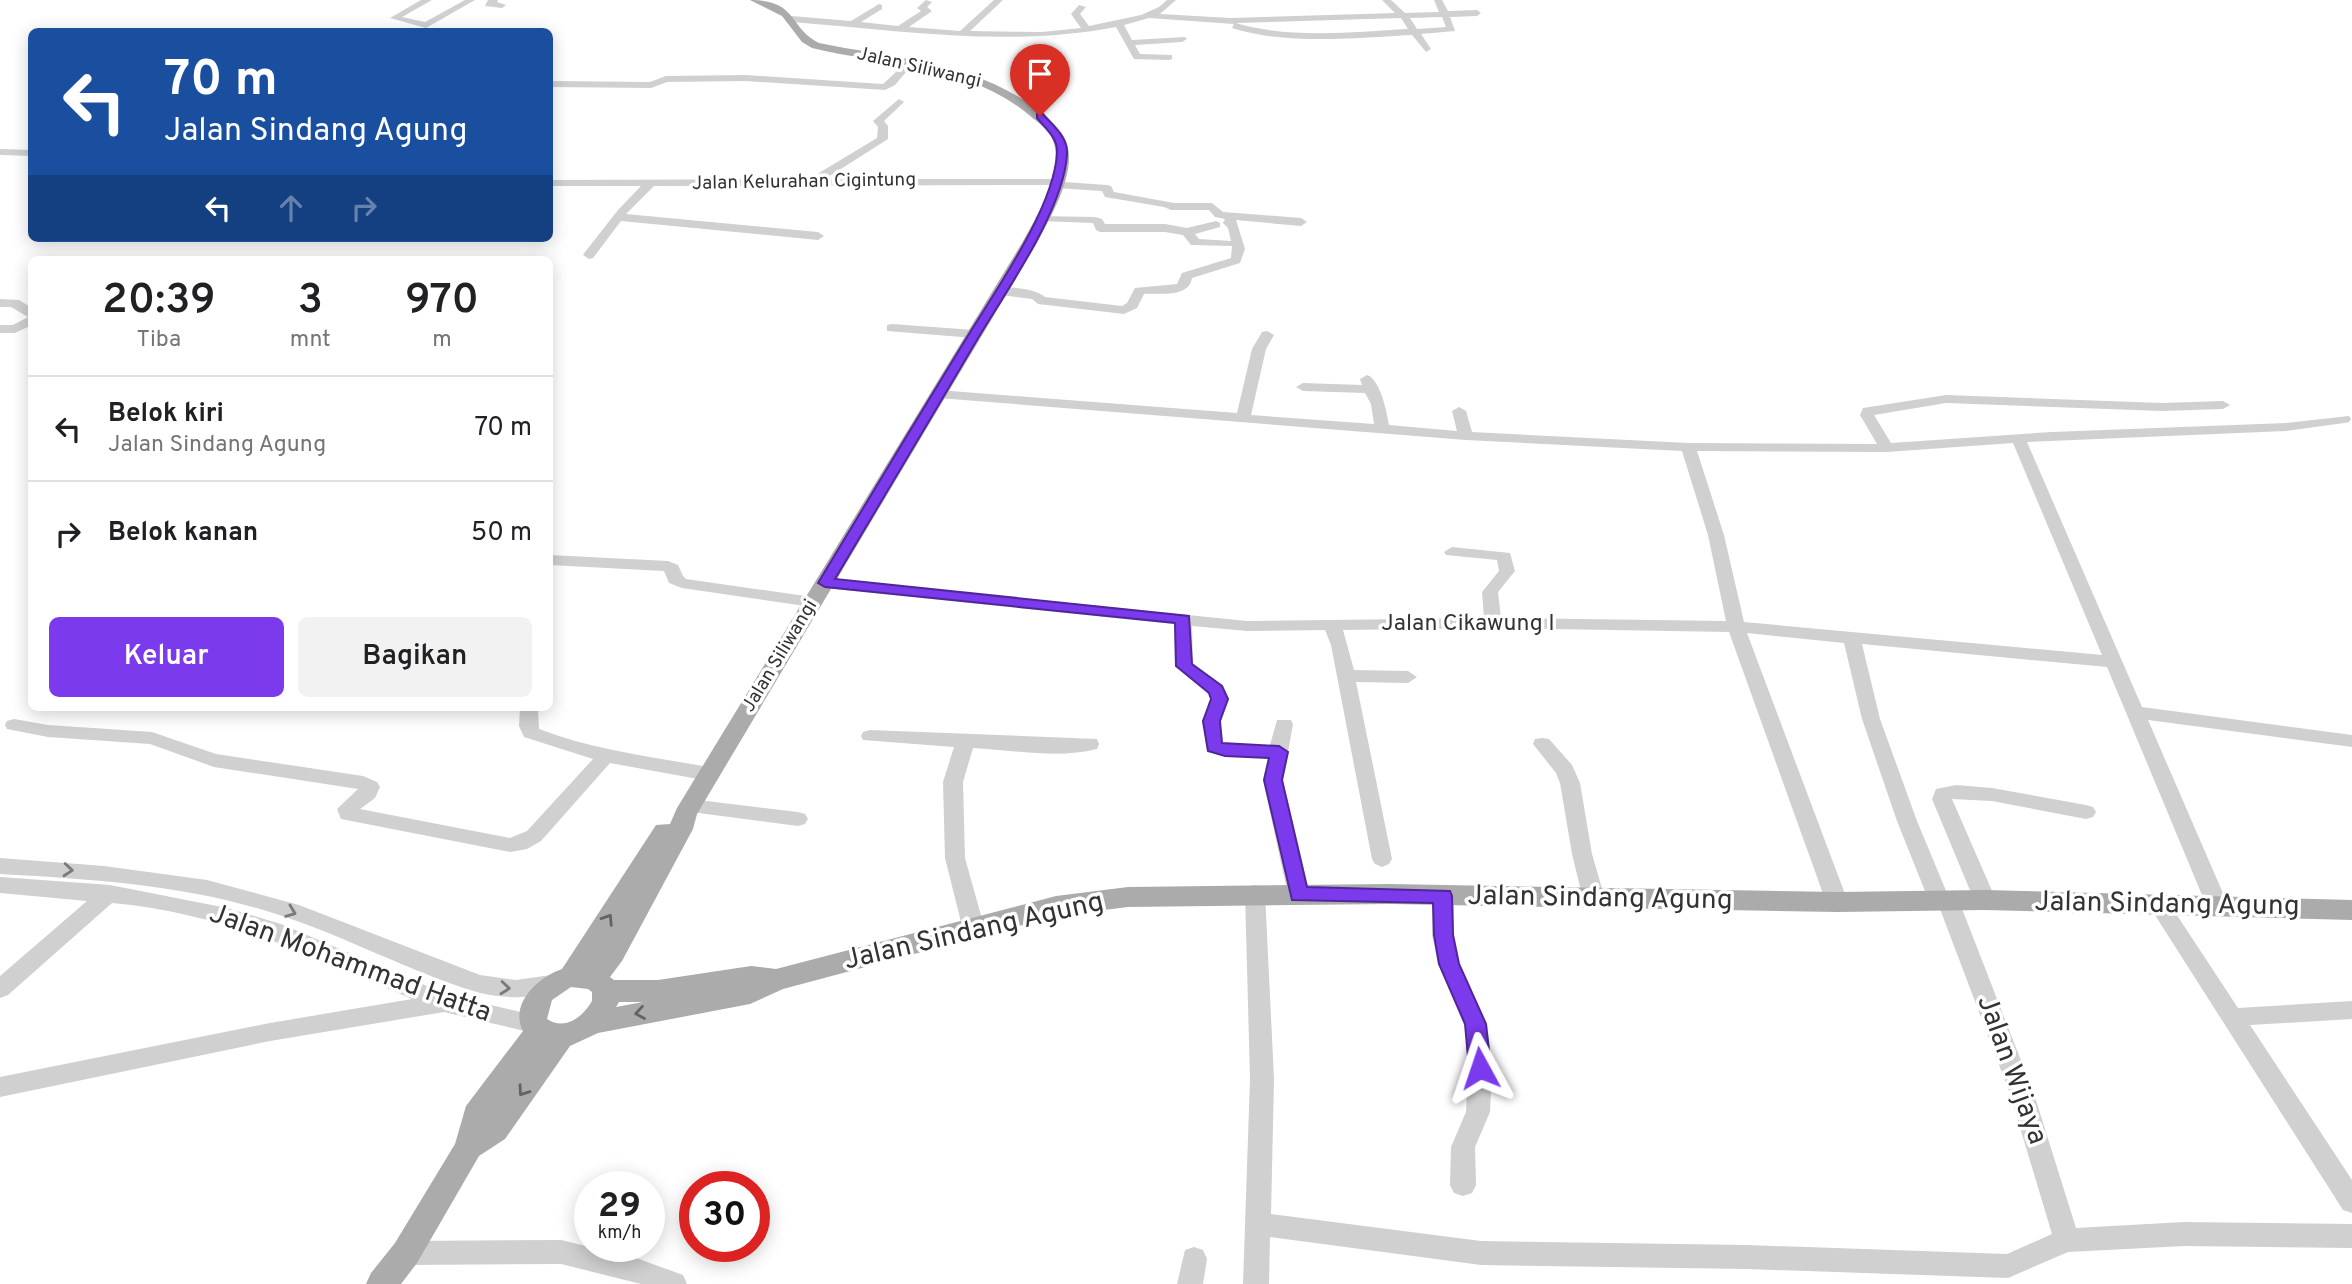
<!DOCTYPE html>
<html lang="id">
<style>
:root{--surface:#fff;--page:#f2f2f2;--text:#202124;--muted:#757577;--line:#e0e0e0;--accent:#7c3aed}
body{margin:0;font-family:Overpass,sans-serif;background:var(--page);color:var(--text);height:100vh;display:flex;flex-direction:column;font-size:26px;white-space:nowrap}
*{box-sizing:border-box;margin:0}
p{font-size:23px;color:var(--muted)}
.icon{flex:none;width:38px;height:38px;fill:none;stroke:currentColor;stroke-width:2;stroke-linecap:round;stroke-linejoin:round}
.map{position:relative;flex:1;overflow:hidden}
.side{position:absolute;left:28px;top:256px;width:525px;height:455px;display:flex;flex-direction:column;background:var(--surface);border-radius:10px;box-shadow:0 4px 18px #0003}
.side>*{flex:none}
.banner{position:absolute;left:28px;top:28px;width:525px;height:214px;border-radius:10px;box-shadow:0 4px 18px #0003;background:#1a4fa0;color:#fff;overflow:hidden}
.speed{position:absolute;left:574px;top:1171px;display:flex;gap:14px;font-size:35px;font-weight:700;text-align:center}
.speed>*{display:grid;place-content:center;width:91px;height:91px;border-radius:50%;background:var(--surface);box-shadow:0 4px 18px #0003;line-height:1}
.speed small{font-size:18px;font-weight:400}
.speed .limit{border:10px solid #d22;background:#fff;color:#111}
.pin{position:absolute;display:grid;place-items:center;width:60px;height:60px;color:#fff;margin:-72px -30px;border-radius:50% 50% 50% 0;rotate:-45deg;box-shadow:0 0 7px #0007}
.pin .icon{rotate:45deg}
.me{position:absolute;width:77px;margin:-38px;rotate:355deg;stroke-linejoin:round;filter:drop-shadow(0 0 5px #0008)}
.turn{display:flex;align-items:center;gap:24px;height:147px;padding:0 21px;font-size:32px}
.turn .icon{width:91px;height:91px;stroke-width:2.5}
.turn b{display:block;font-size:49px;line-height:60px}
.lanes{display:flex;align-items:center;height:66px;padding:0 21px;background:#0003;justify-content:center;gap:35px;direction:ltr}
.lanes .off{opacity:.35}
.eta{display:flex;justify-content:space-evenly;align-items:center;height:119px;text-align:center}
.eta b{font-size:42px;font-weight:600;line-height:49px}
.button{display:flex;gap:14px;margin-top:auto;padding:14px 21px}
.button a{flex:1;height:80px;border-radius:10px;background:var(--accent);color:#fff;font-size:28px;font-weight:600;line-height:80px;text-align:center}
.button a+a{background:var(--page);color:var(--text)}
ul{padding:0;list-style:none}
li{display:flex;align-items:center;gap:21px;height:105px;padding:0 21px;border-top:2px solid var(--line)}
li div{flex:1}
li b{display:block;font-size:26px}
li em{font-style:normal}
.map>svg:first-child{display:block}
.lines{fill:none;stroke-linecap:round;stroke-linejoin:round}
.minor{fill:#d0d0d0;fill-rule:evenodd}
.major{fill:#ababab;fill-rule:evenodd}
.oneway{stroke:#7a7a7a}
.oneway2{stroke:#636363}
.route{fill:#7c3aed;stroke:#51269a;stroke-width:2}
.labels{text-anchor:middle;dominant-baseline:central;stroke-width:7;stroke-linejoin:round;paint-order:stroke}
.far-street-label{font-size:19px;fill:#333;stroke:#fff}
.street-label{font-size:23px;fill:#333;stroke:#fff}
.near-street-label{font-size:28px;fill:#333;stroke:#fff}
</style>
<div class="map">
<svg width="2352" height="1284" viewBox="0 0 2352 1284">
<rect width="100%" height="100%" fill="#fff"/>
<g class="lines">
<g class="minor">
<path d="M421 0H432L402 17 425 22 465 0H475L426 28 390 18Z"/>
<path d="M488 0H498L497 2 506 5 502 8 485 6Z"/>
<path d="M926 0 932 2 927 7 932 11 909 27 960 31 994 0H1003L970 31 1042 32 1081 28 1071 14 1079 5 1086 7 1080 14 1089 26 1141 15 1159 7 1167 0H1176L1160 14 1230 18 1395 13 1382 0H1391L1405 13 1439 12 1434 0H1442L1448 11 1477 10 1481 13 1477 16 1450 17 1455 31 1421 34 1431 49 1426 52 1412 35C1357 38 1284 45 1232 28L1234 24 1149 18 1124 25 1132 40 1185 37 1187 39 1182 42 1135 45 1140 54 1172 55V59L1169 60 1134 59 1116 27C1008 48 900 30 791 22L787 19 791 16 851 21 879 4 882 5V9L861 22 898 26 921 11 917 8ZM1442 17 1446 27 1417 29 1410 18ZM1401 18 1408 29C1353 32 1290 39 1236 23Z"/>
<path d="M910 59 915 62 913 64 895 85 885 90 746 81 667 82 651 88 550 87V81L650 82 666 76 746 75 883 84Z"/>
<path d="M899 99 904 102 884 121 888 126V139L825 179H1058L1064 182 1107 185 1111 186 1114 192 1174 203H1212L1223 212 1301 218 1307 222 1301 226 1236 220 1245 249 1240 263 1192 278C1189 298 1159 293 1144 294L1137 308 1124 314 1038 304 1032 299 1001 295 995 291C1004 284 1038 289 1045 297L1122 306 1127 303 1135 288 1177 284 1182 273 1231 258 1232 246 1191 245 1183 235 1165 232H1100L1096 230 1093 223 1041 221 1035 218 1037 216 1095 217 1102 219 1105 224H1165L1187 228 1216 221 1220 223V227L1195 234 1199 239 1231 241 1228 228 1223 223 1225 219 1215 217 1209 210H1171L1164 207 1105 197 1102 191 1056 188 1051 185 654 186 626 214 818 232 824 236 818 240 621 221 593 258 589 259 583 255 585 252 618 210 641 186H550V180L809 179 877 138 878 127 873 121Z"/>
<path d="M0 149 32 150V156L0 155Z"/>
<path d="M0 299 19 300 32 308V325L15 333H0V325H13L28 317 11 307H0Z"/>
<path d="M892 324 974 330 981 334 974 338 887 331V325Z"/>
<path d="M1267 331 1274 335 1266 349 1251 415 1374 424 1371 404 1365 393 1303 391 1296 387 1303 383 1362 385 1360 379 1367 375C1380 379 1387 412 1389 425L1457 431 1452 411 1459 407 1466 411 1472 432 1688 443 1877 444 1860 415 1863 408 1946 395 2162 403 2223 401 2230 405 2223 409 2162 411 1946 403 1874 415 1891 443 2052 432 2286 423 2349 416 2351 419 2349 422 2344 423 2286 431 2027 442 2142 707 2352 735V747L2148 720 2229 907 2225 913 2218 915 2211 913 2207 907 2107 667 1862 644 1880 719 1917 821 1947 893 1955 895 1959 901 2034 1094 2076 1228 2184 1222 2352 1224V1248L2184 1246 2068 1252 2008 1278 1747 1269 1481 1265 1270 1237 1269 1284H1243L1250 1079 1245 893 1248 887 1255 885 1262 887 1265 893 1274 1079 1271 1214 1481 1241 1747 1245 2007 1254 2052 1234 2010 1094 1940 909 1933 907 1929 901 1897 821 1862 719 1844 643 1747 633 1848 902 1844 908 1837 910 1830 908 1826 902 1729 632 1493 628 1343 630 1354 670 1408 671 1417 677 1408 683 1356 682 1392 859 1389 864 1382 867 1375 864 1372 859 1331 645 1325 630 1247 631 1192 626 1193 664 1219 683 1229 699 1220 721 1223 743 1270 745 1277 720H1291L1293 724 1283 780 1310 895 1306 901 1299 903 1292 901 1288 895 1263 780 1268 758 1225 756 1207 752 1202 721 1211 699 1206 691 1175 666 1174 624 825 588 817 583 825 578 1247 621 1484 618 1482 592 1499 571 1497 560 1446 555 1444 552 1452 547 1510 553 1515 571 1498 592 1501 618 1726 621 1708 535 1682 451 1466 440 938 398 931 394 938 390 1237 413 1252 349 1262 332ZM2013 443 2102 655 1744 622 1724 535 1697 451 1887 452Z"/>
<path d="M550 555 668 561 678 565 683 576 686 579 812 597 820 602 812 607 682 588 669 583 664 571 550 565Z"/>
<path d="M520 707H538L539 729C593 750 652 757 709 767L716 769 719 774 716 779 709 781 610 763 541 841 527 849 510 852 341 819 337 809 358 789 214 767 150 744 48 737 7 729 5 725 7 721 14 719 48 725 152 732 216 754 363 776 377 782 380 787 375 798 360 809 510 838 527 831 593 759 524 737 519 726Z"/>
<path d="M870 730 1097 739 1099 744 1097 749C1059 759 1012 750 973 748L963 782 965 858 984 926 981 932 973 934 965 932 962 926 945 858 943 782 954 747 863 740 861 736 863 732Z"/>
<path d="M1542 738 1549 739 1572 765 1580 783 1592 854 1605 899 1601 905 1594 907 1587 905 1583 899 1572 854 1560 783 1556 773 1533 744 1535 739Z"/>
<path d="M1956 785 1992 788 2086 805 2093 807 2096 812 2093 817 2086 819 1992 801 1952 799 1996 900 1992 906 1985 908 1978 906 1974 900 1932 799 1936 789Z"/>
<path d="M690 799 798 812 805 814 808 819 805 824 798 826 683 811 680 806 683 801Z"/>
<path d="M0 858 104 866 207 880 299 905 480 975 516 980 551 975 559 978 562 984 559 990C532 999 508 999 480 993 409 972 344 935 273 913 185 885 91 879 0 874Z"/>
<path d="M0 877 110 885 227 908 281 924 448 995 533 1015 541 1017 544 1024 541 1031 533 1033 444 1012 270 1041 0 1097V1077L270 1023 412 999C311 956 224 913 112 903L8 995 0 998V976L87 901 0 893Z"/>
<path d="M1443 888 1450 890 1454 896V935L1460 964 1487 1024 1492 1068 1490 1112 1475 1147 1476 1185 1472 1193 1463 1196 1454 1193 1450 1185 1451 1147 1466 1112 1468 1068 1465 1024 1438 964 1432 935V896L1436 890Z"/>
<path d="M2160 898 2167 900 2238 1008 2352 1001V1019L2250 1025 2352 1180V1213L2343 1210 2153 912 2149 906 2153 900Z"/>
<path d="M561 1240 639 1259 683 1275 687 1284H641L561 1264 406 1265 397 1262 393 1253 397 1244 406 1241Z"/>
<path d="M1194 1247 1203 1250 1207 1259 1203 1284H1177L1185 1250Z"/>
</g>
<path class="major" d="M750 0C798 0 788 27 819 43 897 59 978 62 1042 113 1053 122 1065 133 1068 147 1074 178 1051 216 1037 243L697 814 693 829 622 961 610 977 614 980H658L751 966 776 969 1056 896 1128 887 1390 884 1837 892 1985 890 2352 900V920L1985 910 1837 912 1390 904 1128 907 1056 916 783 989 750 1004 598 1033 570 1046 505 1139 479 1156 417 1263 401 1284H366L371 1273 395 1243 455 1144 466 1106 523 1031C509 1004 538 977 562 969L656 825 670 824 677 808 1022 243C1037 216 1060 179 1055 148 1053 133 1040 124 1029 115 968 64 886 66 812 48L802 42 782 16ZM571 987 588 989 592 992V1001C583 1017 565 1031 547 1019L552 1000ZM619 1002H643L616 1007Z"/>
</g>
<defs><path id="oneway-chevron" d="M-2-3.5L2.5 0L-2 3.5" fill="none" stroke-width="1.6" stroke-linecap="round" stroke-linejoin="round" transform="scale(1.75)"/></defs>
<g class="oneway">
<use href="#oneway-chevron" transform="translate(68 870) rotate(5)"/>
<use href="#oneway-chevron" transform="translate(291 912) rotate(21)"/>
<use href="#oneway-chevron" transform="translate(505 988) rotate(5)"/>
</g>
<g class="oneway2">
<use href="#oneway-chevron" transform="translate(608 919) rotate(-57)"/>
<use href="#oneway-chevron" transform="translate(640 1013) rotate(170)"/>
<use href="#oneway-chevron" transform="translate(523 1091) rotate(125)"/>
</g>
<path class="route" d="M1037 114H1043C1053 126 1068 137 1067 154 1064 210 1006 291 977 340 930 420 882 500 835 579L1189 616 1192 664 1222 686 1228 699 1220 721 1222 743 1279 746 1288 752 1282 780 1307 887 1450 891 1452 896 1453 935 1459 964 1486 1024 1491 1068 1488 1074 1480 1077 1472 1074 1469 1068 1465 1024 1439 964 1434 935 1433 903 1292 900 1264 780 1269 758 1225 756 1208 751 1203 721 1211 699 1209 693 1176 666 1175 623 825 587 818 583C866 503 915 422 964 342 993 294 1054 209 1057 153 1058 138 1046 129 1037 118Z"/>
<g class="labels">
<g class="far-street-label">
<text transform="translate(919 68) rotate(13)">Jalan Siliwangi</text>
<text transform="translate(804 182) rotate(-1)">Jalan Kelurahan Cigintung</text>
<text transform="translate(780 656) rotate(-59)">Jalan Siliwangi</text>
</g>
<g class="street-label">
<text x="1468" y="624">Jalan Cikawung I</text>
</g>
<g class="near-street-label">
<text transform="translate(1600 899) rotate(1)">Jalan Sindang Agung</text>
<text transform="translate(2167 905) rotate(1)">Jalan Sindang Agung</text>
<text transform="translate(974 932) rotate(-13)">Jalan Sindang Agung</text>
<text transform="translate(350 964) rotate(20)">Jalan Mohammad Hatta</text>
<text transform="translate(2011 1070) rotate(70)">Jalan Wijaya</text>
</g>
</g>
</svg>
<div class="speed"><div>29<small>km/h</small></div><div class="limit">30</div></div>
<div class="pin" style="left:1040px;top:116px;background:#d93025"><svg class="icon" aria-label="arrive" viewBox="0 0 24 24"><path d="M6 21V4h12l-3 4 3 4H6"/></svg></div>
<svg class="me" style="left:1480px;top:1068px" viewBox="-20 -20 40 40"><path d="M0-17L14 15 0 8-14 15z" fill="#7c3aed" stroke="#fff" stroke-width="4"/></svg>
<div class="banner">
<div class="turn"><svg class="icon" aria-label="left" viewBox="0 0 24 24"><path d="M17 20v-9H6M10 6l-5 5 5 5"/></svg><div><b>70 m</b>Jalan Sindang Agung</div></div>
<div class="lanes"><svg class="icon" aria-label="left" viewBox="0 0 24 24"><path d="M17 20v-9H6M10 6l-5 5 5 5"/></svg><svg class="icon off" aria-label="ahead" viewBox="0 0 24 24"><path d="M12 20V5M6 11l6-6 6 6"/></svg><svg class="icon off" aria-label="right" viewBox="0 0 24 24"><path d="M7 20v-9h11M14 6l5 5-5 5"/></svg></div>
</div>
<section class="side">
<div class="eta">
<div><b>20:39</b><p>Tiba</p></div>
<div><b>3</b><p>mnt</p></div>
<div><b>970</b><p>m</p></div>
</div>
<ul>
<li><svg class="icon" aria-label="left" viewBox="0 0 24 24"><path d="M17 20v-9H6M10 6l-5 5 5 5"/></svg><div><b>Belok kiri</b><p>Jalan Sindang Agung</p></div><em>70 m</em></li>
<li><svg class="icon" aria-label="right" viewBox="0 0 24 24"><path d="M7 20v-9h11M14 6l5 5-5 5"/></svg><div><b>Belok kanan</b></div><em>50 m</em></li>
</ul>
<div class="button"><a>Keluar</a><a>Bagikan</a></div>
</section>
</div>
